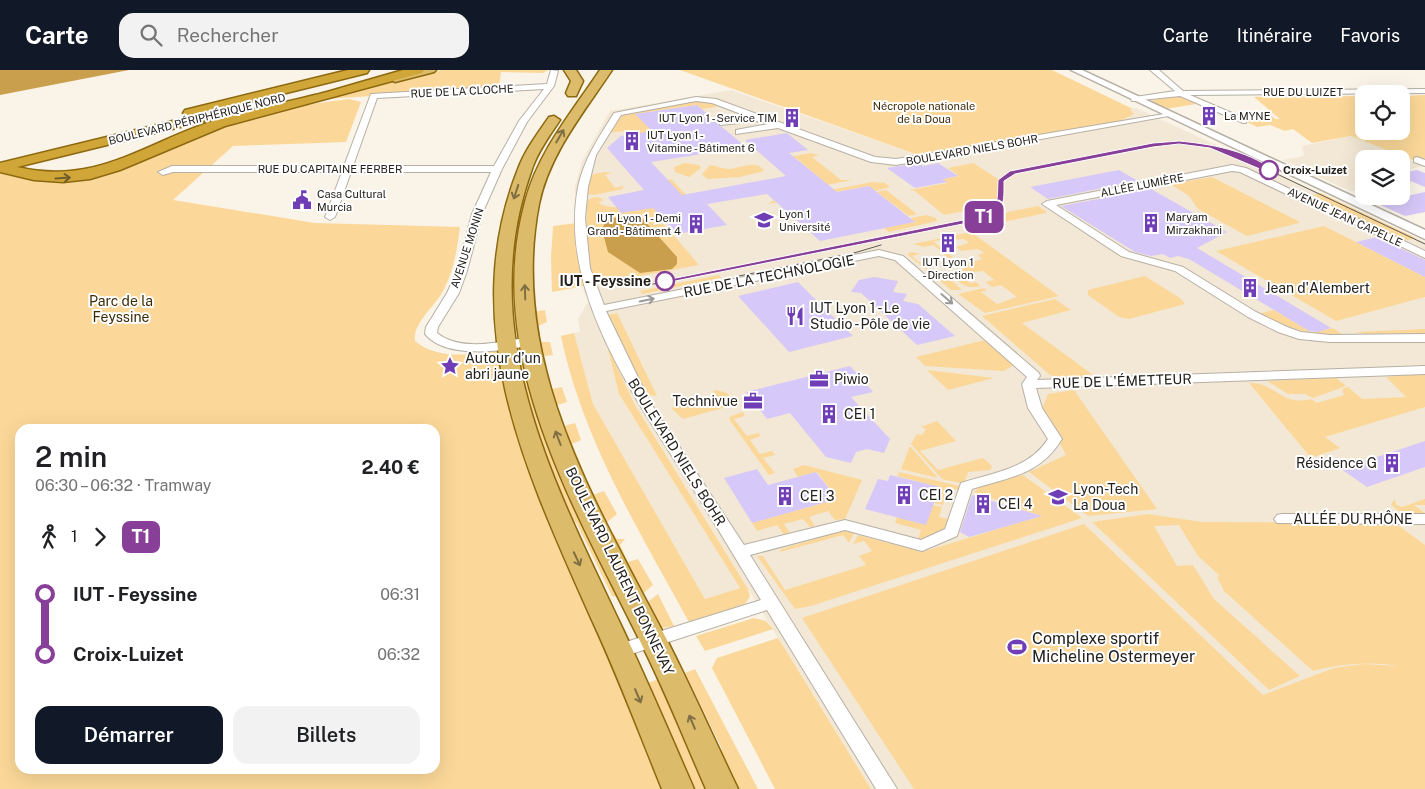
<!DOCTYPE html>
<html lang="fr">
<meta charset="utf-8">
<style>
:root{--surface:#fff;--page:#f2f2f2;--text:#202124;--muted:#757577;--accent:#111827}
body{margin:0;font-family:"Public Sans",sans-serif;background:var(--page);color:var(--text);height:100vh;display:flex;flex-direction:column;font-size:19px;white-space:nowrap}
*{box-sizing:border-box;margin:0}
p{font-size:16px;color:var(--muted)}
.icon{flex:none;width:28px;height:28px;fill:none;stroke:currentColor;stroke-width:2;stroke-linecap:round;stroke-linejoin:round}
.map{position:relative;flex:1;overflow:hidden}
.sheet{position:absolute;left:15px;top:354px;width:425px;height:350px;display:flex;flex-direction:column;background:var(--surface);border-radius:15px;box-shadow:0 5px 20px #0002}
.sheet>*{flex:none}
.badge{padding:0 10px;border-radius:8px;font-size:18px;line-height:32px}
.fabs{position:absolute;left:1355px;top:15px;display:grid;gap:10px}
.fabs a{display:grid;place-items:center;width:55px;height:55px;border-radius:10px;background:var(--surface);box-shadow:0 5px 20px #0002;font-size:25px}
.map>.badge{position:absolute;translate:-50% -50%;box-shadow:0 0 0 2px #fff}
.legs{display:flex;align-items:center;gap:8px;height:55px;padding:0 20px;font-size:16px}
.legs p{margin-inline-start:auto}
.summary{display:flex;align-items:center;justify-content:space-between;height:85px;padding:0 20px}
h1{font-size:28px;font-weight:600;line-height:38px}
.action{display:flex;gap:10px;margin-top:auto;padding:10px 20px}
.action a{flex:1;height:58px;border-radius:15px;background:var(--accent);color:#fff;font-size:20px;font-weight:600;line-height:58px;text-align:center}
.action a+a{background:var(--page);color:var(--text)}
ul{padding:0 20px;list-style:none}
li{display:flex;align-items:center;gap:18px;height:60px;font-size:19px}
li i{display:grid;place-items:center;width:8px;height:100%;margin:0 6px;background:currentColor}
li i::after{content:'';width:12px;height:12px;margin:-6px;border:4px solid;border-radius:50%;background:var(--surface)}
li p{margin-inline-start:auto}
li:first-child i{background:linear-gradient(#0000 50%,currentColor 0)}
li:last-child i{background:linear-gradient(currentColor 50%,#0000 0)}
header{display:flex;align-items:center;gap:30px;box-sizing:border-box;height:70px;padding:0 25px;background:var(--accent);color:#fff}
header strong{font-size:24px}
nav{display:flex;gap:28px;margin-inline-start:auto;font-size:18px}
.search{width:350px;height:45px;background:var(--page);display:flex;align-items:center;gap:12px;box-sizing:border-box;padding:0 18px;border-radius:15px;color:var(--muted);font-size:19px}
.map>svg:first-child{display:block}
</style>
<header>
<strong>Carte</strong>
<div class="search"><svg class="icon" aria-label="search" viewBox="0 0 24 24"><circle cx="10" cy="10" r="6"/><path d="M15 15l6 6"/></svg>Rechercher</div>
<nav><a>Carte</a><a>Itinéraire</a><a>Favoris</a></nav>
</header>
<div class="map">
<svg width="1425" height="719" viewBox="0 0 1425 719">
<rect width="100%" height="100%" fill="#faf3e7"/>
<!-- built -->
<g fill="#f3e8d5">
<path d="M731 20 921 86 1132 42 1130 39 1136 38 1425 172V719H871L635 335 608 280 619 324 740 518 705 529 593 334 574 263 580 262 578 249 588 232 574 194 575 117 582 91 610 41Z"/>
<path d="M1351 66 1423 95 1424 96 1401 101V89H1364V121H1350L1283 90 1304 86 1302 76Z"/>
</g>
<!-- green -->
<g fill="#fbd899" fill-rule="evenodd">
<path d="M442 0H548L543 3 501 2 499 18 325 29Z"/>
<path d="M680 0H1052L1133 39H1130L1134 44 1116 53 921 86Z"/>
<path d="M1425 25V95L1351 66 1312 73 1293 59 1285 61 1270 55 1257 57 1237 47 1270 44 1275 49H1280L1254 27 1364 26V61H1401V26Z"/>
<path d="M1170 26H1179L1196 34 1166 39 1150 31Z"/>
<path d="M349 29 361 32 346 72 233 76 173 130 315 153 460 157C457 179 454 201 443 221 436 235 412 254 415 271 437 289 464 285 490 282V279L499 282 666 719H0V103C95 129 139 85 222 55 258 42 310 34 349 29ZM20 359H435V699H20Z"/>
<path d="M695 31 717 34 716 37 702 39 697 35 636 44 662 71 641 82 614 86 612 84 629 81 646 68 635 60 606 63 617 47 624 44Z"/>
<path d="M811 83 819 85 812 87 841 110H852L817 117 826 113 796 88 785 90 782 88Z"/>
<path d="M684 93 699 95 701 98 689 107 675 102 674 97Z"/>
<path d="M973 93 998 109 997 135 944 145 915 121 909 120 947 113 943 109 959 106 948 98Z"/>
<path d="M710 95C717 96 723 99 730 99 741 98 757 89 764 101L740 107 707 109 702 104Z"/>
<path d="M604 102 612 103 605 105 615 118 623 116V119L594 125 587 124 590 105Z"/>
<path d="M1212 107 1298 151 1299 153 1247 166 1198 139 1189 126 1170 114Z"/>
<path d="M671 109 706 146 653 153 654 155 662 153 666 157 655 159 658 164 670 161 699 195 552 222 551 187 553 156 577 153 586 173 587 130 595 127 601 128 603 131 598 132C606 140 631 138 643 132 653 126 659 112 671 109Z"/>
<path d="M873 112 885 113 890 117 875 121 869 116 768 134 772 131Z"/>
<path d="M886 120 917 144 925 142 909 146 877 122Z"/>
<path d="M1321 123 1416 168 1404 171 1310 126Z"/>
<path d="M1038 136 1047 142 1046 143 965 160 962 158 997 149 1008 142Z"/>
<path d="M926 145 936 148 937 151 889 162 884 158 915 152 911 148Z"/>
<path d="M1324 156 1425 207V227L1336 251 1216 181Z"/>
<path d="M971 162 1059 226 985 243 958 224 984 218 987 220 981 222 997 234 1017 227 1001 215 992 217 985 212 994 210 983 201 959 204 970 213 976 212 981 216C964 220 961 213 949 203L964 199 942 183 946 182 963 195 982 189 978 185 984 183 978 179 961 181 956 177 969 173 964 169 933 171 941 178 947 177 950 179 941 181 933 175 924 177 913 174Z"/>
<path d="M912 182 920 184 912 186 936 206 945 204 962 220H951L907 184Z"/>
<path d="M719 205 721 208 642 224 640 221Z"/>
<path d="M1145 206 1180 228 1185 234 1129 249 1119 247 1088 225V220Z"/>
<path d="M1055 229 1071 240 1022 253 1092 304 1069 311 1050 305 982 246Z"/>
<path d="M545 240 547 252 538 256 541 272H550L553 285 544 286 552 319 562 317 567 332 557 335 564 356 575 353 581 370 572 374 593 425 604 421 617 444 606 453 617 469H625L620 475 628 492 638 489 653 515 640 526 590 427 554 335 533 242Z"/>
<path d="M1274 240 1312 263 1333 258 1342 264C1310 267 1287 257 1258 244Z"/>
<path d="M617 243 657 326 648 325 609 251 608 245Z"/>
<path d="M1425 259V263L1365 264 1355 262Z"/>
<path d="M574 263 593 334 705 529 740 518 619 324 607 276 635 335 748 519 750 527 745 534 689 552C639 461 582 368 561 266Z"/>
<path d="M985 270 1014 295 1004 301 925 296 916 287Z"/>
<path d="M523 275 618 526 617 527 612 526 577 454 564 439 539 379 513 277Z"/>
<path d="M927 300 994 308 948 320Z"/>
<path d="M1425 303V337L1325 367 1340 378 1311 388 1249 313C1275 311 1280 337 1311 329L1317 333 1344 325 1342 319 1348 317 1362 329 1406 327 1386 307Z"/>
<path d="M1336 308 1346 316 1313 328 1305 324H1288L1267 311Z"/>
<path d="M716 320 727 323 732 329 730 336 683 349 671 338 689 334 685 328 690 326 695 333 717 327 713 321Z"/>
<path d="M1074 320 1157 439 1088 446 1029 402 1066 385 1042 339 1048 324Z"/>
<path d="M743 342 745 346 734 349 747 366 758 363 761 366 750 370 760 384 772 381 775 385 763 388 775 403 769 405 729 349 731 346Z"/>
<path d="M937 351 956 371 920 381 938 400 983 388 992 396 990 400 968 402 964 414 942 409 911 374 917 364 922 365 926 359 921 357Z"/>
<path d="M910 376 938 408 901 399Z"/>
<path d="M804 395 862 410 845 449 835 450 828 441 809 447 815 456 810 457 803 449 784 454 790 463 784 465 777 455 757 461 752 453 837 429 817 402 798 407 793 399Z"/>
<path d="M899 402 964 417 962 421 948 418 943 435 934 433 939 417 897 406Z"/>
<path d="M1023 405 1082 448 811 536 795 539 757 486H763L785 520 866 495 859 486 872 481 864 471 853 474 858 465 922 482 1041 446 974 422 983 413Z"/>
<path d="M1395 429 1396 435 1402 437 1425 429V435H1414L1425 443C1413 443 1399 445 1391 434Z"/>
<path d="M933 435 942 437 939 447 953 450 949 461 921 470 918 469 921 460 895 453 897 447Z"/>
<path d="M1148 444 1202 452 1395 453 1425 475V719H914L802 548 1084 454 1263 625 1334 598 1363 594 1398 596C1369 591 1341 594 1313 601L1224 521 1217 507 1220 506 1198 486 1179 455 1154 456 1177 496 1193 495 1214 529 1300 606 1269 620 1092 452Z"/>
<path d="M843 461 854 463 849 473 843 465 780 482 781 479Z"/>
<path d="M658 524 674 556 663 558 658 557 644 535Z"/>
<path d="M754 548 766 551 773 559 705 581 696 566Z"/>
<path d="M778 568 785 579 871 719H775L712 598 717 588Z"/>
<path d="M695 599 758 719H734L723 694 721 677 685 603Z"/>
<path d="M659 609 711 719H689L642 615Z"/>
</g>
<!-- water -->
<g fill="#c99e4c">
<path d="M0 0H129L0 25Z"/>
<path d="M633 146 642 148 677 187V194L672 199 640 203 608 182 602 160 606 150 612 148Z"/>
</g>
<!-- building -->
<g fill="#d6c8f8">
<path d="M697 35 718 53 719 56 722 57 746 77 651 92 682 125 786 106 745 70 787 63 808 80 789 83 837 122 869 116 915 152 820 171 767 124 707 134 727 155 677 164 653 138 621 143 608 127 644 120 607 78 621 66 652 61 635 44Z"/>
<path d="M919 93 923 96 938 93 958 106 943 109 947 112 915 118 887 98Z"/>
<path d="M1119 100 1138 111 1048 129 1030 117Z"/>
<path d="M1417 100 1425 103V117L1401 107V103Z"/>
<path d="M1151 119 1227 162 1197 178 1331 258 1318 262 1309 261 1189 189 1178 186 1170 188 1163 184 1151 186 1135 182 1061 136Z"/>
<path d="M1425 122V142L1405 146 1376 133Z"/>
<path d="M1377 167 1425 190V207L1356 172Z"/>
<path d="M874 207 898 211 893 222 907 224 903 231 918 234 955 266 917 275 861 223 851 222 859 210Z"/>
<path d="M798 212 810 224 853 266 789 282 738 226Z"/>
<path d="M850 296 873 322 851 327 890 369 884 383 867 379 856 382 851 393 826 387 790 343 767 349 746 322Z"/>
<path d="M1425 371V397L1367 417 1341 399Z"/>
<path d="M757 399 768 415 816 402 837 429 752 453 724 408Z"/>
<path d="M890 405 940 417 926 455 865 439 878 409 888 411Z"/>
<path d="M972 425 1042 446 969 467 960 462Z"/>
</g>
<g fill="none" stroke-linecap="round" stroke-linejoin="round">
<!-- minor casing -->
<g stroke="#b6afa4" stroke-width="2">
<g id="minor">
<path d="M551 0 558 1 554 16 527 52 502 99 482 144 467 201 459 223 438 257 437 263C462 283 502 271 531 267L535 268 537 271 535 274C507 281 446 290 425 264L426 257 447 223 457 201 472 144 491 102H351L335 147 330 150 325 147 342 102H173L163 105 158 102 172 96H344L371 24 547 14ZM544 19 519 51 494 96H353L377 28Z"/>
<path d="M1150 0H1159L1183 21 1425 19V23L1190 25 1246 49V53H1243L1180 26 1132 31 1131 29 1135 27 1175 21Z"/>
<path d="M696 27 716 29 875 87 896 89 1170 43 1174 45 896 95 871 92 778 58 736 64V60L768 54 759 51 720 55V51L749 47 712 33 696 31 621 45 596 85 588 117 585 148 590 198 604 235 879 180 903 186 1039 303 1040 306 1037 310 1425 296V304L1036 318 1042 338 1062 369C1040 405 1010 407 972 419L957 466 922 481 845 460 750 485 897 719H876L767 540 619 588 613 586 610 581 613 576 761 530C737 491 714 452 690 414 637 330 558 223 578 117 584 89 599 67 614 43ZM879 186 895 190 1027 307 1022 314 1028 338 1048 369C1029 399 992 403 961 413L945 459 921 470 845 450 744 475 650 332 606 241Z"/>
<path d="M1417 87 1425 90V96L1414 92V88Z"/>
<path d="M1232 95 1246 98 1313 130 1323 132 1425 181V188L1317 136 1307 134 1240 102 1232 101 1056 135 1129 182 1183 197 1256 242 1287 257 1301 262 1330 265 1425 264V272H1330L1299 269 1278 262 1248 247 1175 201 1121 186 1042 134 1047 131Z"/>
<path d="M1282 444H1425V454L1277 453 1274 449 1277 445Z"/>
</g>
</g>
<!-- tertiary casing -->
<g stroke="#b6afa4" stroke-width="3">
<path id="tertiary" d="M1071 0H1082L1425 160V169Z"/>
</g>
<!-- primary casing -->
<g stroke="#8c680f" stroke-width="3">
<g id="primary">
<path d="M415 0H436L434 2 395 12 389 8 391 6Z"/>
<path d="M564 0H576L583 11 576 26H568L566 23 571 11Z"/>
<path d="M600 0H612C584 42 549 84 539 134 508 293 597 435 667 570 692 619 714 669 738 719H706C684 669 664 618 639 569 574 437 483 285 525 132 538 82 572 42 600 0Z"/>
<path d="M554 46 560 50C550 65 538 81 532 99 474 259 551 407 618 549 645 605 669 662 694 719H662C639 662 617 604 591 548 527 404 456 256 518 99 525 80 538 63 549 47Z"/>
</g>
</g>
<!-- trunk casing -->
<g stroke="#8c680f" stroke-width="3">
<path id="trunk" d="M348 0H369L367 3 209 42 215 46 213 49 17 97C97 116 144 73 216 50 252 38 290 32 327 22 352 15 378 7 403 0H424L422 3 225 56 120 100 90 109 63 112 34 110 0 102V93L189 47 183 43 185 40Z"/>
</g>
<!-- minor -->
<use href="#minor" fill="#fff" fill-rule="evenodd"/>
<!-- tertiary -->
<use href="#tertiary" fill="#fff" fill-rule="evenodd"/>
<!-- primary -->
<use href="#primary" fill="#dcbc6a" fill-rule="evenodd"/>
<!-- trunk -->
<use href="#trunk" fill="#d0a638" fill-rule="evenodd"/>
<!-- tram -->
<g stroke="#5e5a53" stroke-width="1">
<path d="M739 206 854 183 881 175"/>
<path d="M638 217 981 149 997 138 1001 110 1013 102 1168 73 1203 75 1241 87 1425 174"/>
</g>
</g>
<!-- one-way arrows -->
<defs><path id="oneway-shaft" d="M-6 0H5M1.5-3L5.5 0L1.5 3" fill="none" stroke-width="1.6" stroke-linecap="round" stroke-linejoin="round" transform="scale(1.25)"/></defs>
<g stroke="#806e44">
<use href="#oneway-shaft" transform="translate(560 66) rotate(-60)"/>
<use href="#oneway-shaft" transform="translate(516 122) rotate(108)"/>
<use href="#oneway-shaft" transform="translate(525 222) rotate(-92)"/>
<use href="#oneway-shaft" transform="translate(558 368) rotate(-111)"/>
<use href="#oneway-shaft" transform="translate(577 489) rotate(65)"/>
<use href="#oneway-shaft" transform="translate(638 626) rotate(67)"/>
<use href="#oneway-shaft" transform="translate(692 652) rotate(-113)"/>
</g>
<use stroke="#715d29" href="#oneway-shaft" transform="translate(63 108) rotate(-4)"/>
<g stroke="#9c9b99">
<use href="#oneway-shaft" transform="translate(947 229) rotate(41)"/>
<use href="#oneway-shaft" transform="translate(647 230) rotate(-12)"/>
</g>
<!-- line-1 -->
<path fill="#873f98" stroke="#fff" d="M1179 71C1210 74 1247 80 1273 100L1267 102 1210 78 1179 74 1153 77 1015 104 1004 111C1004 136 1005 137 983 150L665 213 661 211 978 147C1000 135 997 133 998 110L1010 101 1153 73Z"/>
<!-- icons -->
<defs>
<g id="building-bare" transform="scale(1.5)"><path d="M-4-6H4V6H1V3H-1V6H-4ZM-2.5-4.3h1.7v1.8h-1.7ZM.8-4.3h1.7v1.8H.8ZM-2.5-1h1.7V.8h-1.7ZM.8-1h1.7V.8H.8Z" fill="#6f3eb6" stroke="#fff" stroke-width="2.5" paint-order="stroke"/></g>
<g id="civic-bare" transform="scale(1.5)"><path d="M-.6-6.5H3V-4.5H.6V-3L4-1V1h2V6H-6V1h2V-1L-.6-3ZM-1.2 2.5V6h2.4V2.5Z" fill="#6f3eb6" stroke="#fff" stroke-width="2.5" paint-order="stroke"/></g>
<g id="university-bare" transform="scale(1.5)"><path d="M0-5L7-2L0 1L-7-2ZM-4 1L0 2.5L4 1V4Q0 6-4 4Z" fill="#6f3eb6" stroke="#fff" stroke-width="2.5" paint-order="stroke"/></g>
<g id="restaurant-bare" transform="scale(1.5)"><path d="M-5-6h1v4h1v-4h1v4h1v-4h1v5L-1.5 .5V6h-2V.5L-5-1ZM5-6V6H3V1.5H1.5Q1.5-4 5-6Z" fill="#6f3eb6" stroke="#fff" stroke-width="2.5" paint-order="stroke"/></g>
<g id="sight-bare" transform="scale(1.5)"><path d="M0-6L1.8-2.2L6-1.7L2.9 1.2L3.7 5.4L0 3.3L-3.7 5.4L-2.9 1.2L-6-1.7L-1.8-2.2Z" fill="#6f3eb6" stroke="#fff" stroke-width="2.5" paint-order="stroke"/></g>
<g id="office-bare" transform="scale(1.5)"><path d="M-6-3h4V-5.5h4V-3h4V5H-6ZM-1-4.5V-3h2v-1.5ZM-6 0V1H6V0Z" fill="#6f3eb6" stroke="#fff" stroke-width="2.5" paint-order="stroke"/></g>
<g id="stadium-bare" transform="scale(1.5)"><path d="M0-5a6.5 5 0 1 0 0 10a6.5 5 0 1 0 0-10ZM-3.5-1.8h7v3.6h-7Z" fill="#6f3eb6" stroke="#fff" stroke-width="2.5" paint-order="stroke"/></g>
</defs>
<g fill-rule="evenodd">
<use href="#building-bare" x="1209" y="46"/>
<use href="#building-bare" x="792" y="48"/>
<use href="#building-bare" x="632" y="71"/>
<use href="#civic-bare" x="302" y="130"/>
<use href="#university-bare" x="764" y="150"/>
<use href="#building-bare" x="1151" y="153"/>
<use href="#building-bare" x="696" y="154"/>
<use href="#building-bare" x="948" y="173"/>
<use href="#building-bare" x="1250" y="218"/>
<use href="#restaurant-bare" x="795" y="246"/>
<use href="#sight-bare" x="450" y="296"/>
<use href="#office-bare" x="819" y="309"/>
<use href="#office-bare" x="753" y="331"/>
<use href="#building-bare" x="829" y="344"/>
<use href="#building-bare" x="1392" y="393"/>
<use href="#building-bare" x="904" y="425"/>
<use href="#building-bare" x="785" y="426"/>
<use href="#university-bare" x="1058" y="427"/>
<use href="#building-bare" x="983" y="434"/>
<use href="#stadium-bare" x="1017" y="577"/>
</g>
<!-- markers -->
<g fill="#fff" stroke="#873f98" stroke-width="2.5">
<circle cx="1269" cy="100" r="9"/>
<circle cx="665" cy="211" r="9"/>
</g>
<g text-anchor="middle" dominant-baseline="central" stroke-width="4" stroke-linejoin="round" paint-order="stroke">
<!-- far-street labels -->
<g font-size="11" fill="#24211d" stroke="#fff">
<text transform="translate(462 21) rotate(-3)">RUE DE LA CLOCHE</text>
<text x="1303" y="22">RUE DU LUIZET</text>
<text transform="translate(197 49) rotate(-14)">BOULEVARD PÉRIPHÉRIQUE NORD</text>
<text transform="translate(972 80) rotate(-10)">BOULEVARD NIELS BOHR</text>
<text x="330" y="99">RUE DU CAPITAINE FERBER</text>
<text transform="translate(1142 115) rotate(-11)">ALLÉE LUMIÈRE</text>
<text transform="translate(1345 147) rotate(25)">AVENUE JEAN CAPELLE</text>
<text transform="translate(467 178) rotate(-72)">AVENUE MONIN</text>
</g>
<!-- far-park labels -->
<g font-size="11" fill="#3d2b06" stroke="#fff">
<text x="924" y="36">Nécropole nationale<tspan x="924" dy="13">de la Doua</tspan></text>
</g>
<!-- far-poi labels -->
<g font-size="11" fill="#24211d" stroke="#fff" text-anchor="start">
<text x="1224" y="46">La MYNE</text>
<text x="777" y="48" text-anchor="end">IUT Lyon 1 - Service TIM</text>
<text x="647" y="65">IUT Lyon 1 -<tspan x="647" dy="13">Vitamine - Bâtiment 6</tspan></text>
<text x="317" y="124">Casa Cultural<tspan x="317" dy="13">Murcia</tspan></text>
<text x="779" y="144">Lyon 1<tspan x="779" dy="13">Université</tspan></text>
<text x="1166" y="147">Maryam<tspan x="1166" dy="13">Mirzakhani</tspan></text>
<text x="681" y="148" text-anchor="end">IUT Lyon 1 - Demi<tspan x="681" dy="13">Grand - Bâtiment 4</tspan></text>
<text x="948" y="192" text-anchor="middle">IUT Lyon 1<tspan x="948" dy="13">- Direction</tspan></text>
</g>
<!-- far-stop labels -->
<g font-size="11" font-weight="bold" fill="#24211d" stroke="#fff" text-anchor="start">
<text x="1283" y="100">Croix-Luizet</text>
</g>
<!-- street labels -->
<g font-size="14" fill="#24211d" stroke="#fff">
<text transform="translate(769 206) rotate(-11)">RUE DE LA TECHNOLOGIE</text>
<text transform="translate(1122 311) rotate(-2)">RUE DE L'ÉMETTEUR</text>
<text transform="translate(677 382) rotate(58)">BOULEVARD NIELS BOHR</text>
<text x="1353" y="449">ALLÉE DU RHÔNE</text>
<text transform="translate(620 501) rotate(64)">BOULEVARD LAURENT BONNEVAY</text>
</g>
<!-- stop labels -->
<g font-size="14" font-weight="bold" fill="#24211d" stroke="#fff" text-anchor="end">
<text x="651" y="211">IUT - Feyssine</text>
</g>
<!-- poi labels -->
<g font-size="14" fill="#24211d" stroke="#fff" text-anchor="start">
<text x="1265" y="218">Jean d'Alembert</text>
<text x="810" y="238">IUT Lyon 1 - Le<tspan x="810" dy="16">Studio - Pôle de vie</tspan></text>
<text x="465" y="288">Autour d’un<tspan x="465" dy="16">abri jaune</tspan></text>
<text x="834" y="309">Piwio</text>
<text x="738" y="331" text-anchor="end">Technivue</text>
<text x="844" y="344">CEI 1</text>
<text x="1377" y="393" text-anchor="end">Résidence G</text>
<text x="1073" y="419">Lyon-Tech<tspan x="1073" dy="16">La Doua</tspan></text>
<text x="919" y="425">CEI 2</text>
<text x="800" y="426">CEI 3</text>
<text x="998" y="434">CEI 4</text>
</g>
<!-- park labels -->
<g font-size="14" fill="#3d2b06" stroke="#fff">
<text x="121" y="231">Parc de la<tspan x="121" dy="16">Feyssine</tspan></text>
</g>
<!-- near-poi labels -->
<g font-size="16" fill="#24211d" stroke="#fff" text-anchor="start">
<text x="1032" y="568">Complexe sportif<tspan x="1032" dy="18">Micheline Ostermeyer</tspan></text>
</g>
</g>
</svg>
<div class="fabs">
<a><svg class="icon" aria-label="locate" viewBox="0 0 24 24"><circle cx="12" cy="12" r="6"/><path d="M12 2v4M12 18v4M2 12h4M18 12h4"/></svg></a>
<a><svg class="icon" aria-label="layers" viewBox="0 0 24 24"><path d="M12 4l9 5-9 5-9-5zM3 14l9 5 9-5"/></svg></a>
</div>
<b class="badge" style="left:984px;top:147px;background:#873f98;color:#fff">T1</b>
<section class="sheet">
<div class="summary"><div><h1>2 min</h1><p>06:30 – 06:32 · Tramway</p></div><b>2.40 €</b></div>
<div class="legs"><svg class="icon" aria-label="walk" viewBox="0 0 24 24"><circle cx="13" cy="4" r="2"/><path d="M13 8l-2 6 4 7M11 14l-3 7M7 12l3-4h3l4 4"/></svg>1<svg class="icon" aria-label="forward" viewBox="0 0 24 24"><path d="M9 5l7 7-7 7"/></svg><b class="badge" style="background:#873f98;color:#fff">T1</b></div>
<ul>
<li><i style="color:#873f98"></i><b>IUT - Feyssine</b><p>06:31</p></li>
<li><i style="color:#873f98"></i><b>Croix-Luizet</b><p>06:32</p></li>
</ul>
<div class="action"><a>Démarrer</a><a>Billets</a></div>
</section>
</div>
